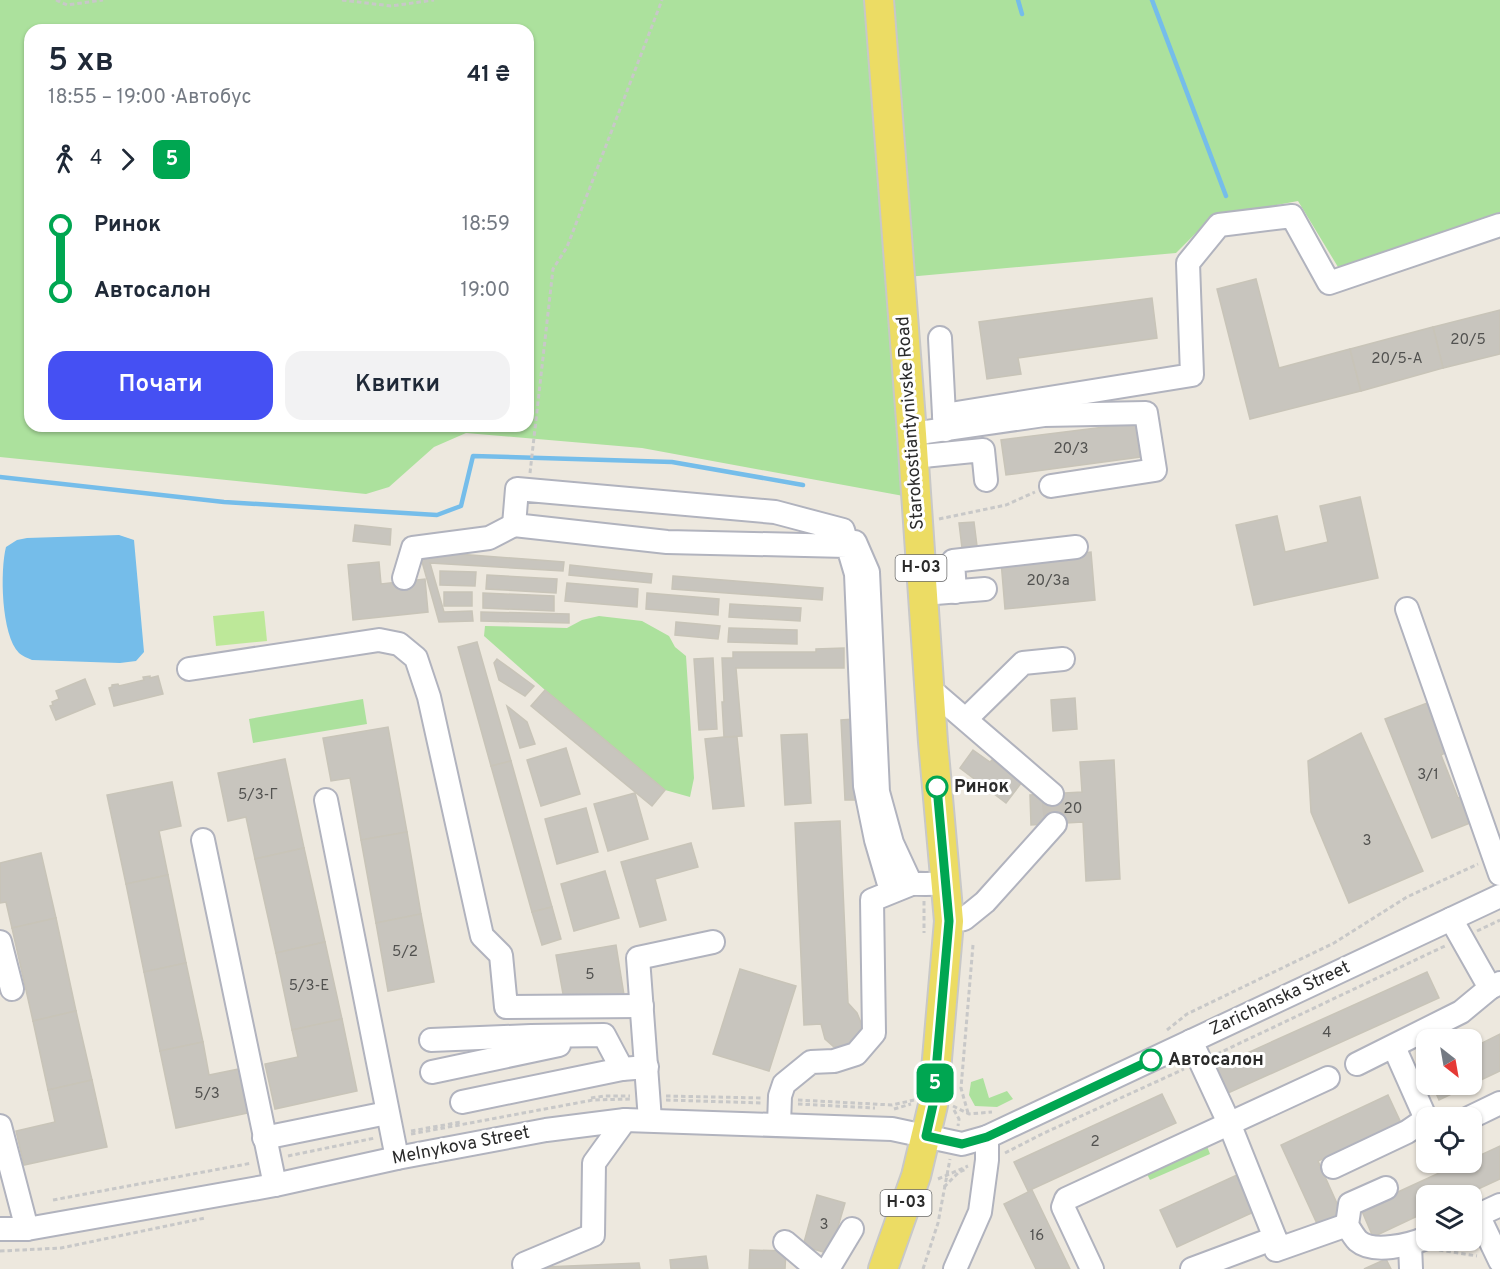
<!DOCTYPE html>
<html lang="uk">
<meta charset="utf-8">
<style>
:root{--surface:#fff;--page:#f2f2f3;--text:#1f2937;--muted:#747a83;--accent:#4550f3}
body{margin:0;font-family:Overpass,sans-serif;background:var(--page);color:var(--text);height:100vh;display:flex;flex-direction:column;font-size:22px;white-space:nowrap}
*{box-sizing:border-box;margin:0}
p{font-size:20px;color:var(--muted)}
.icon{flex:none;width:33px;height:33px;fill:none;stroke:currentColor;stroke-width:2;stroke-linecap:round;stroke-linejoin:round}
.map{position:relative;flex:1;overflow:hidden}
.side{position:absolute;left:24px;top:24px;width:510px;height:408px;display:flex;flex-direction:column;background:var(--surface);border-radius:18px;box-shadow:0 2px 4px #0004}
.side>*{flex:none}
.badge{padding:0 12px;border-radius:9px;font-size:21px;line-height:39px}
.needle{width:39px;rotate:149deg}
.controls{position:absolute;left:1416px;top:1029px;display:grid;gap:12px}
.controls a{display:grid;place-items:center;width:66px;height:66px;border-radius:12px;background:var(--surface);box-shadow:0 2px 4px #0004;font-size:30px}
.map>.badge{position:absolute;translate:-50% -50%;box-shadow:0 0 0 3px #fff}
.legs{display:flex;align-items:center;gap:9px;height:66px;padding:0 24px;font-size:20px}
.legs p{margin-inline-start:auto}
.head{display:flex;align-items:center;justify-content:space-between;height:102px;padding:0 24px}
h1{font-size:33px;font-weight:600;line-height:45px}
.button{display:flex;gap:12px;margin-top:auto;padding:12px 24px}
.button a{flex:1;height:69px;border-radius:18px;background:var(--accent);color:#fff;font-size:24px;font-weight:600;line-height:69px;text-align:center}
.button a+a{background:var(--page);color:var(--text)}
ul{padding:0 24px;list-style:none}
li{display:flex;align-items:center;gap:21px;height:66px;font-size:22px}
li i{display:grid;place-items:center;width:9px;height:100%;margin:0 8px;background:currentColor}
li i::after{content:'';width:15px;height:15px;margin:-8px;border:4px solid;border-radius:50%;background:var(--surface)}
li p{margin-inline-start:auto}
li:first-child i{background:linear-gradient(#0000 50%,currentColor 0)}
li:last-child i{background:linear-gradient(currentColor 50%,#0000 0)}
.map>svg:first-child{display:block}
</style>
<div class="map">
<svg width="1500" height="1269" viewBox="0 0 1500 1269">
<rect width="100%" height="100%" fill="#ede8de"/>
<!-- green -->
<g fill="#ace19d" fill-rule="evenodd">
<path d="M0 0H872L909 497 642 448 466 433 434 447 389 487 366 494 0 457ZM30 30H528V426H30Z"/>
<path d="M886 0H1500V212L1338 267 1298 201 1212 217 1176 253 907 277Z"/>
<path d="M599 616 642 621 669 636 675 647 686 656 694 778 690 797 665 790 545 690 484 636 485 626 567 628 582 620Z"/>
<path d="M363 699 367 724 253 743 249 719Z"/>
<path d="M983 1078 989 1098 1007 1091 1013 1099 997 1107 975 1106 969 1095 971 1082Z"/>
<path d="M1205 1141 1210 1154 1150 1180 1144 1168Z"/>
</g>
<!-- pitch -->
<path fill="#bde899" d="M264 611 267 641 216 646 213 616Z"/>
<!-- water -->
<path fill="#75bdea" d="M119 535 134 540 144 652 136 661 120 663 32 660C28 658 22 656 19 653 1 635 0 570 6 547L17 540 27 538Z"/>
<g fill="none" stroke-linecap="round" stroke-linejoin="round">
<!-- stream -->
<g stroke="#75bdea" stroke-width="4.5">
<path d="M1018 0 1022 14"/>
<path d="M1152 0 1226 196"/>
<path d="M0 477 224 502 437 515 461 506 473 456 672 462 803 485"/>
</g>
</g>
<!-- building -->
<g fill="#c8c5be" stroke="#c8c4b8" stroke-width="1.5">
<path d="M1256 279 1279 368 1350 349 1361 391 1250 419 1217 289Z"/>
<path d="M1152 298 1157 338 1018 358 1021 374 987 379 979 322Z"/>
<path d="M1500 310V354L1443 368 1433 327Z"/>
<path d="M1433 327 1443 368 1361 391 1350 349Z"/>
<path d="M1136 423 1140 457 1006 475 1001 440Z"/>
<path d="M1360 497 1378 578 1254 605 1236 525 1277 516 1285 552 1328 542 1320 506Z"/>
<path d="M974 522 977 546 962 548 959 523Z"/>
<path d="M355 525 391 529 390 545 353 541Z"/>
<path d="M419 551 564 562 563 571 430 563 444 612 472 611 473 621 439 622Z"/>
<path d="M1091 552 1095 600 1005 609 1001 561Z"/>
<path d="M379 562 381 584 425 579 428 612 353 620 348 565Z"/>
<path d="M570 565 652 574 651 583 569 575Z"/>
<path d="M440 571 476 572 475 586 440 585Z"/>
<path d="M487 575 557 579 556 593 486 589Z"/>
<path d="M673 576 823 588 822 600 672 589Z"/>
<path d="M567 583 638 589 637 607 565 601Z"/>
<rect x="444" y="592" width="28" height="14"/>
<path d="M483 593 554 596V611L483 608Z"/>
<path d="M647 593 719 599 718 615 646 609Z"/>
<path d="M730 604 801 608 800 621 729 617Z"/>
<path d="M481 612 569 614V623L481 621Z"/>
<path d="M676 622 720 626 718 639 675 635Z"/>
<path d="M729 628 797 630V644L728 642Z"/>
<path d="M477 642 511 761 491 766 458 647Z"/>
<path d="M844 648V668H736L742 736 724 737 722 702H724L722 658H733V652H816V649Z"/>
<path d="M713 658 717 729 699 730 694 659Z"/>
<path d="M497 659 534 686 525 696 499 680 494 663Z"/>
<path d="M150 676V678L158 676 163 694 114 706 109 688 112 687V685L118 684 119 686 144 680 143 677Z"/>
<path d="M85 679 95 704 56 720 50 706 53 705 52 702 59 699 56 691Z"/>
<path d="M545 690 665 790 652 806 531 706Z"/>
<path d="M1075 698 1077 729 1053 731 1051 700Z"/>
<path d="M1430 702 1449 751 1441 755 1458 798 1465 795 1475 821 1432 838 1385 719Z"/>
<path d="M507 706 527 722 535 744 520 748Z"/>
<path d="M854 719 857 800H845L841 720Z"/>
<path d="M388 727 407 832 361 840 350 778 331 781 323 738Z"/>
<path d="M1361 733 1423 871 1349 903 1311 812 1308 761Z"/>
<path d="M807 734 811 803 785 805 781 735Z"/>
<path d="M724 737H737L744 806 713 809 705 739Z"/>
<path d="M566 748 580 794 541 806 527 760Z"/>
<path d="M973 750 990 762 992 760 1022 782 1006 803 960 768Z"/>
<path d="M285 759 304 848 255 859 246 817 228 821 218 773Z"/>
<path d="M1114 760 1120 879 1086 881 1083 822 1031 825 1030 795 1082 792 1080 762Z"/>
<path d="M511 761 552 907 532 912 491 766Z"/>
<path d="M172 782 181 826 159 831 168 875 126 884 107 795Z"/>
<path d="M635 793 648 839 608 851 594 804Z"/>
<path d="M586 808 598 852 557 864 545 819Z"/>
<path d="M840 821 848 1003 857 1013 862 1025 859 1037 849 1046 834 1047 825 1039 821 1024 804 1025 795 823Z"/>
<path d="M407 832 421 914 376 923 361 840Z"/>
<path d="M691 843 698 867 655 879 666 920 640 927 621 862Z"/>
<path d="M304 848 325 942 276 953 255 859Z"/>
<path d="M41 853 56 918 12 928 6 902 0 903V863Z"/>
<path d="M605 871 619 918 574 931 561 884Z"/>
<path d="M168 875 186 963 144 972 126 884Z"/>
<path d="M552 907 561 939 542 945 532 912Z"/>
<path d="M421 914 434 982 388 991 376 923Z"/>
<path d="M56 918 76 1011 33 1021 12 928Z"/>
<path d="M325 942 342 1019 292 1030 276 953Z"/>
<path d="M616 945 624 995 565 1005 556 955Z"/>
<path d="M186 963 203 1042 160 1051 144 972Z"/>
<path d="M740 969 796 986 769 1071 713 1054Z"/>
<path d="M1427 972 1439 998 1228 1093 1216 1067Z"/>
<path d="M76 1011 92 1080 48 1090 33 1021Z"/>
<path d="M342 1019 357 1091 275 1109 265 1064 298 1057 292 1030Z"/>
<path d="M1500 1034V1071L1439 1100 1432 1084H1472V1048Z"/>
<path d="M203 1042 209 1075 239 1069 248 1113 176 1128 160 1051Z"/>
<path d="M92 1080 107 1147 24 1165 16 1131 55 1122 48 1090Z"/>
<path d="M1162 1094 1176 1123 1028 1191 1014 1162Z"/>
<path d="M1388 1095 1401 1123 1318 1161 1343 1217 1319 1228 1281 1145Z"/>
<path d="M1500 1146V1179L1463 1196H1426V1212L1373 1237 1361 1209 1463 1162H1472V1159Z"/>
<path d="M1237 1175 1254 1212 1177 1247 1160 1210Z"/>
<path d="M1032 1190 1070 1269H1036L1004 1204Z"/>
<path d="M817 1195 845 1203 830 1254 803 1246Z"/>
<path d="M750 1250 786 1251 785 1269H749Z"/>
<path d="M706 1256 708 1269H671L670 1260Z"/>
<path d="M1386 1259 1391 1269H1364Z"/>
<path d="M639 1263 640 1269H545V1267Z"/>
</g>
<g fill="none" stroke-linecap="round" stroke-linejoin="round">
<!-- minor-tunnel -->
<path stroke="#c6c2ba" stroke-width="22" stroke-dasharray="22 11" stroke-linecap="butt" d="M1052 794 1055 824"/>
<!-- minor casing -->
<g stroke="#b1b3be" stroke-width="26">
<g id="minor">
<path d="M940 338 944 415"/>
<path d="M945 430 944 415 1192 375 1188 263 1219 225 1292 216 1329 283 1500 225"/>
<path d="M912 434 1044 415 1146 413 1155 470 1051 486"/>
<path d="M913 457 983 450 986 480"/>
<path d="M404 578 413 548 489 538 514 525"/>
<path d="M955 592 953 561 1076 547"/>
<path d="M923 594 985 589"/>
<path d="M1407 609 1500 874"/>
<path d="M189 669 379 640 399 644 416 658 429 697 482 936 501 955 506 1007 642 1006"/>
<path d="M930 689 1052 794"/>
<path d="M966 719 1023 663 1063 659"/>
<path d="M326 800 397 1158"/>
<path d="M203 840 275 1185"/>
<path d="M911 884 892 843 878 792 868 572 855 542 847 546 667 542 514 525 517 489 775 512 843 530 856 574 865 786 876 840 888 881C908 884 925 885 945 883"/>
<path d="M1451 919 1490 988"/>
<path d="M949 921 964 919 985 902 1055 824"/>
<path d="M0 942 12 989"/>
<path d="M431 1040 531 1036 604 1035 622 1069 647 1067"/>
<path d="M1191 1041 1229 1123 1275 1238 1276 1250 1347 1225"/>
<path d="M1394 1047 1426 1119"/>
<path d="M1357 1064 1461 1012 1490 988 1500 983"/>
<path d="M432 1072 559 1045"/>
<path d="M462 1102 622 1069"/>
<path d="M1469 1118 1500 1103"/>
<path d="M650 1120 638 958 713 942"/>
<path d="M779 1124 780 1096 784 1084 811 1062 834 1061 856 1054 874 1033 872 900 909 885"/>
<path d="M0 1126 27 1229"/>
<path d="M264 1138 387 1113"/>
<path d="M1333 1167 1407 1132 1426 1119"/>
<path d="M1386 1188 1350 1204 1347 1225C1350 1230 1354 1237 1358 1241 1373 1254 1410 1245 1426 1238"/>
<path d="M1478 1215 1500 1261"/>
<path d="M1472 1218 1500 1205"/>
<path d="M0 1229H27L275 1185 397 1158 546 1130 625 1120 892 1129 962 1144 987 1137 1500 896"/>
<path d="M785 1242 817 1269"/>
<path d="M1410 1245 1411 1269"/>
<path d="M525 1269 524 1264 593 1235 594 1163 625 1120"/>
<path d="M828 1269 852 1229"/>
<path d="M955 1269 980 1212 987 1160V1137"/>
<path d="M1092 1269 1063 1207 1066 1199 1328 1078"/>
<path d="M1192 1269 1275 1238"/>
</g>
</g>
<!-- major casing -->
<g stroke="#c8c8c8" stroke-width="32">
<path id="major" d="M879 0 912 434 933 742 949 921 933 1105 916 1176 883 1269"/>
</g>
<!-- path -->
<g stroke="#c8c8c8" stroke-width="3" stroke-dasharray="4.5 3" stroke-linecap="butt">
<path d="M56 0 67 5 103 0"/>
<path d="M342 0 391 6 434 0"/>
<path d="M530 473 553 269 567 247 662 0"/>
<path d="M939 519 1006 505 1035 492"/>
<path d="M924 901V933"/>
<path d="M1477 931 1500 920"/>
<path d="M1167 1030 1187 1014 1334 943 1407 897 1478 864"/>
<path d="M1217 1054 1447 945"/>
<path d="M666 1096 762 1098"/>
<path d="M591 1098 604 1096H630"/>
<path d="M666 1100 762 1103"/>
<path d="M798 1100 892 1105 914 1100"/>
<path d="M798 1104 875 1108"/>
<path d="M953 1106 969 1114 992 1112"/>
<path d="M894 1109 911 1104"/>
<path d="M954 1110 959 1119 958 1126"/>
<path d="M968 1113 961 1088 973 945"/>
<path d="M411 1131 461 1122"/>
<path d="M411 1134 593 1100 630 1099"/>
<path d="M1005 1153 1042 1134 1184 1069"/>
<path d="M288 1156 375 1138"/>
<path d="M938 1179 968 1166"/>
<path d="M944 1187 959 1172 967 1169"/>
<path d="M53 1200 252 1163"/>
<path d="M1439 1250 1477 1256"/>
<path d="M0 1251 61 1248 205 1218"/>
<path d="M923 1269 938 1223 950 1159"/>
</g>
<!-- minor -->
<use href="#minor" stroke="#fff" stroke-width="22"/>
<!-- major -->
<use href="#major" stroke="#ecdc64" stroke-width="28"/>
</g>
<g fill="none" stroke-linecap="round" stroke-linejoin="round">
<!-- line-1 casing -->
<g stroke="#fff" stroke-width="14">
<path id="line-1" d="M937 787 949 921 933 1105 926 1136 962 1144 987 1137 1151 1060"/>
</g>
<!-- line-1 -->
<use href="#line-1" stroke="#00a651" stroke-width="9"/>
</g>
<!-- markers -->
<g fill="#fff" stroke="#00a651" stroke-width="3">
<circle cx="937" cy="787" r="10"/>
<circle cx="1151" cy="1060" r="10"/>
</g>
<g text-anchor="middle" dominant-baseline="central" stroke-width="6" stroke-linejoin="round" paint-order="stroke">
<!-- number labels -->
<g font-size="15" fill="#525250">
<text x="1468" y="340">20/5</text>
<text x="1397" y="359">20/5-А</text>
<text x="1071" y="449">20/3</text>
<text x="1048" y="581">20/3а</text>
<text x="1428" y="775">3/1</text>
<text x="258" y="795">5/3-Г</text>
<text x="1073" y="809">20</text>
<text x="1367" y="841">3</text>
<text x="405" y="952">5/2</text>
<text x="590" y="975">5</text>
<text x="309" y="986">5/3-Е</text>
<text x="1327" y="1033">4</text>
<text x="207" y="1094">5/3</text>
<text x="1095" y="1142">2</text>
<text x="824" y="1225">3</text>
<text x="1037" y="1236">16</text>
</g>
<!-- shield labels -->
<g fill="#fff" stroke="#6b6b6b" stroke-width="1.5">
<rect x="895.5" y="555" width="51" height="26" rx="4.5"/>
<rect x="880.5" y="1190" width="51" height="26" rx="4.5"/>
</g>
<g font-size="16" font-weight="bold" fill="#2b2b2b">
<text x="921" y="568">Н-03</text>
<text x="906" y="1203">Н-03</text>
</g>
<!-- street labels -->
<g font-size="18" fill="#2b2b2b" stroke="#fff">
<text transform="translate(911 423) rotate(-94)">Starokostiantynivske Road</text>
<text transform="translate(1280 999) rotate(-25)">Zarichanska Street</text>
<text transform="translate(461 1146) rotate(-11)">Melnykova Street</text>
</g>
<!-- stop labels -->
<g font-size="18" font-weight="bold" fill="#2b2b2b" stroke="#fff" text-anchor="start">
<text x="954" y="787">Ринок</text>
<text x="1168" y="1060">Автосалон</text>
</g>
</g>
</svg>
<div class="controls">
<a><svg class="needle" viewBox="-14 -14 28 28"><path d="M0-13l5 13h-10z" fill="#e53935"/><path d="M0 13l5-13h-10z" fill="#747a83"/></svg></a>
<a><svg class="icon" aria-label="locate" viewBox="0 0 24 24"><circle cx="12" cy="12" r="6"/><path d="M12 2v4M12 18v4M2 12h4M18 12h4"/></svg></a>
<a><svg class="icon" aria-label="layers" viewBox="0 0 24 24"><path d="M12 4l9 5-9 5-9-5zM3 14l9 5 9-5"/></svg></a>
</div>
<b class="badge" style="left:935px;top:1083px;background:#00a651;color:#fff">5</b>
<section class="side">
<div class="head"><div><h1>5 хв</h1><p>18:55 – 19:00 · Автобус</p></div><b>41 ₴</b></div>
<div class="legs"><svg class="icon" aria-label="walk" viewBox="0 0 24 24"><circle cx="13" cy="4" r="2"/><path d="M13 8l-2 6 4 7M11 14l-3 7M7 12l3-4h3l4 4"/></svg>4<svg class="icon" aria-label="forward" viewBox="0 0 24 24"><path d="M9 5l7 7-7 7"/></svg><b class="badge" style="background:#00a651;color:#fff">5</b></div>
<ul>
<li><i style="color:#00a651"></i><b>Ринок</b><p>18:59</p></li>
<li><i style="color:#00a651"></i><b>Автосалон</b><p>19:00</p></li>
</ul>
<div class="button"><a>Почати</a><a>Квитки</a></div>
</section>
</div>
